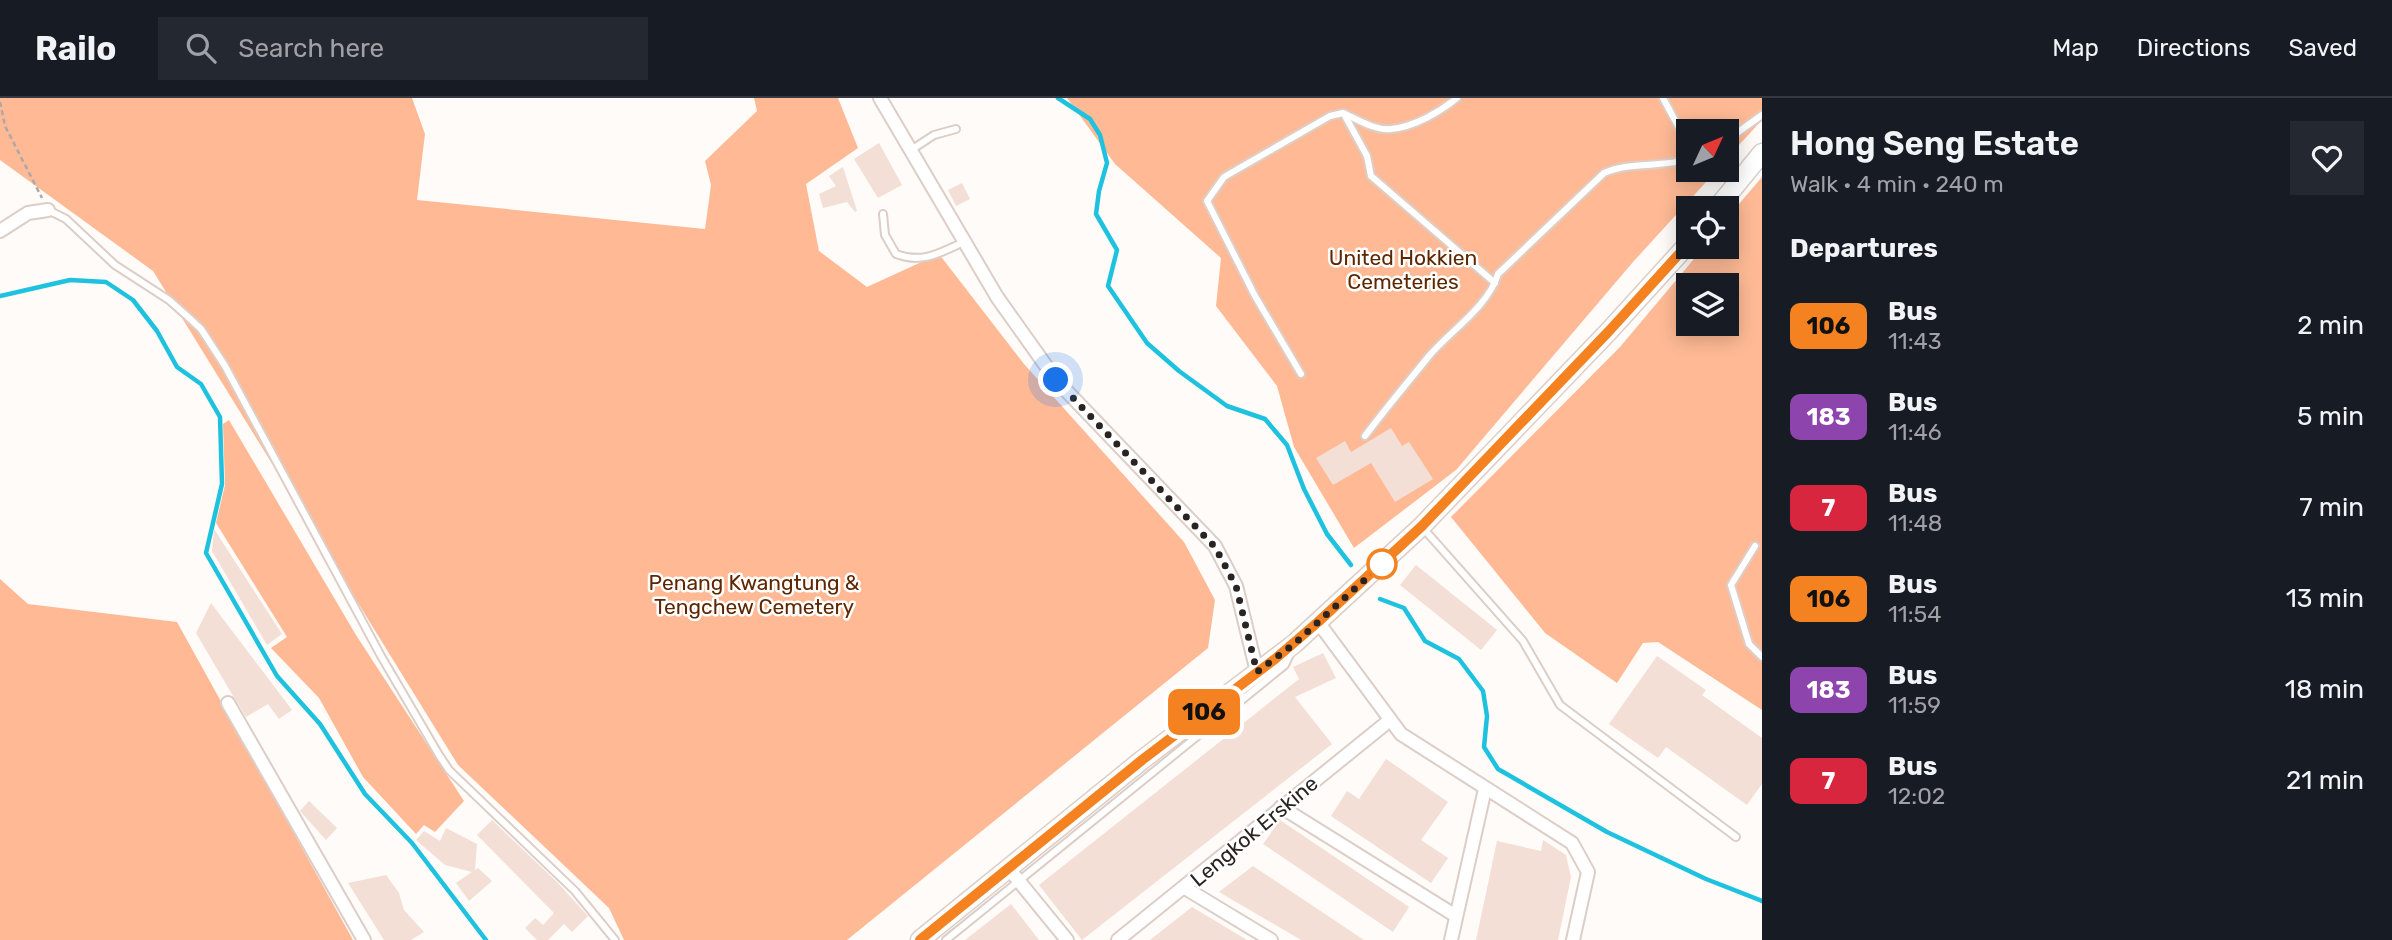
<!DOCTYPE html>
<meta charset="utf-8">
<style>
:root{--surface:#171b24;--page:#242831;--text:#f1f3f6;--muted:#9ea1a6;--line:#363941}
body{margin:0;font-family:Rubik,sans-serif;background:var(--page);color:var(--text);height:100vh;display:flex;flex-direction:column;font-size:26px;white-space:nowrap}
*{box-sizing:border-box;margin:0}
p{font-size:23px;color:var(--muted)}
.icon{flex:none;width:38px;height:38px;fill:none;stroke:currentColor;stroke-width:2;stroke-linecap:round;stroke-linejoin:round}
.map{position:relative;flex:1;overflow:hidden}
.panel{display:flex;flex-direction:column;background:var(--surface);width:630px}
.panel>*{flex:none}
.badge{padding:0 14px;border-radius:10px;font-size:24px;line-height:46px}
.needle{width:46px;rotate:46deg}
.buttons{position:absolute;left:1676px;top:21px;display:grid;gap:14px}
.buttons a{display:grid;place-items:center;width:63px;height:63px;border-radius:0px;background:var(--surface);box-shadow:0 4px 18px #0003;font-size:35px}
.you{position:absolute;width:35px;height:35px;margin:-18px;border:5px solid #fff;border-radius:50%;background:#1a73e8;box-shadow:0 0 0 10px #1a73e833}
.map>.badge{position:absolute;translate:-50% -50%;box-shadow:0 0 0 4px #fff}
h2{padding:0 28px;font-size:26px;line-height:63px}
.round{display:grid;place-items:center;flex:none;width:74px;height:74px;border-radius:0px;background:var(--page)}
.head{display:flex;align-items:center;justify-content:space-between;height:119px;padding:0 28px}
h1{font-size:33px;font-weight:600;line-height:52px}
ul{padding:0;list-style:none}
li{display:flex;align-items:center;gap:21px;height:91px;padding:0 28px}
li div{flex:1}
li b{display:block;font-size:26px}
li em{font-style:normal}
li .badge{min-width:77px;font-weight:700;text-align:center}
header{display:flex;align-items:center;gap:42px;box-sizing:border-box;height:98px;padding:0 35px;background:var(--surface);border-bottom:2px solid var(--line)}
header strong{font-size:33px}
nav{display:flex;gap:38px;margin-inline-start:auto;font-size:24px}
.search{width:490px;height:63px;background:var(--page);display:flex;align-items:center;gap:18px;box-sizing:border-box;padding:0 24px;border-radius:0px;color:var(--muted);font-size:26px}
main{display:flex;flex:1;min-height:0}
.map>svg:first-child{display:block}
</style>
<header>
<strong>Railo</strong>
<div class="search"><svg class="icon" aria-label="search" viewBox="0 0 24 24"><circle cx="10" cy="10" r="6"/><path d="M15 15l6 6"/></svg>Search here</div>
<nav><a>Map</a><a>Directions</a><a>Saved</a></nav>
</header>
<main>
<div class="map">
<svg width="1762" height="842" viewBox="0 0 1762 842">
<rect width="100%" height="100%" fill="#fefbf9"/>
<!-- green -->
<g fill="#ffba95" fill-rule="evenodd">
<path d="M0 0H412L425 36 417 102 705 131 711 87 705 63 757 13 754 0H838L858 50 806 86 819 153 867 189 939 156 1024 266 1184 444 1215 502 1208 550 847 842H624L609 810 458 667 153 173 0 62Z"/>
<path d="M1067 0H1762V22L1727 60V33H1689V72H1717L1633 164 1456 372 1354 450 1294 349 1277 288 1216 208 1221 160 1115 66Z"/>
<path d="M1762 79V612L1658 544 1643 545 1617 585 1545 535 1451 419 1620 249 1704 149H1727V120ZM1689 187H1727V226H1689Z"/>
<path d="M229 322 356 537 464 703 435 734 424 727 416 736 363 679 319 600 271 550 287 539 216 425 225 387 223 326Z"/>
<path d="M0 481 28 506 177 524 353 842H0Z"/>
</g>
<g fill="none" stroke-linecap="round" stroke-linejoin="round">
<!-- stream -->
<g stroke="#1fc2de" stroke-width="4.5">
<path d="M1058 0 1090 21 1100 37 1107 65 1099 93 1096 116 1117 152 1108 188 1147 245 1179 273 1227 308 1265 321 1287 347 1304 391 1327 436 1351 467"/>
<path d="M0 198 70 182 106 184 133 202 157 233 177 269 201 286 220 319 222 386 206 455 277 578 320 626 365 696 412 745 486 842"/>
<path d="M1380 501 1404 510 1425 543 1459 561 1483 593 1487 618 1484 649 1498 671 1607 734 1706 781 1762 803"/>
</g>
</g>
<!-- building -->
<g fill="#f3dfd5">
<path d="M879 45 902 87 878 100 854 61Z"/>
<path d="M843 69 857 113 855 114 847 104 823 110 819 96 836 88 829 78Z"/>
<path d="M962 85 970 101 956 108 948 92Z"/>
<path d="M1391 330 1402 348 1409 344 1433 381 1395 404 1371 365 1333 387 1316 360 1345 343 1351 354Z"/>
<path d="M214 431 282 536 267 547 212 453Z"/>
<path d="M1416 467 1497 532 1481 552 1400 487Z"/>
<path d="M211 505 292 612 279 621 268 606 246 619 233 598 196 535Z"/>
<path d="M1323 555 1336 580 1295 599 1332 646 1082 842 1039 787 1299 581 1293 569Z"/>
<path d="M1657 558 1706 592 1702 597 1762 640V686L1747 707 1666 649 1658 660 1609 626Z"/>
<path d="M1386 661 1448 704 1421 742 1448 760 1431 785 1331 718 1347 693 1359 701Z"/>
<path d="M309 703 337 730 326 742 300 713Z"/>
<path d="M492 722 558 785 588 818 572 834 564 826 548 842H537L525 830 535 820 543 827 554 815 477 737Z"/>
<path d="M1280 722 1409 809 1393 834 1263 746Z"/>
<path d="M446 730 477 746 475 772 478 770 492 783 469 803 456 785 472 774 445 767 416 742 424 733 440 743Z"/>
<path d="M1543 742 1566 757 1571 779 1558 842H1476L1497 743 1541 753Z"/>
<path d="M1253 768 1364 842H1301L1219 794Z"/>
<path d="M386 777 399 795 404 812 424 834 411 842H384L348 785Z"/>
<path d="M1011 806 1039 842H965Z"/>
<path d="M1192 809 1247 842H1150Z"/>
</g>
<g fill="none" stroke-linecap="round" stroke-linejoin="round">
<!-- service casing -->
<g stroke="#dccec7" stroke-width="10">
<g id="service">
<path d="M1663 0 1684 39 1685 62"/>
<path d="M1344 16 1367 58 1371 78 1495 185"/>
<path d="M1727 42 1762 17"/>
<path d="M911 52 934 37 956 31"/>
<path d="M48 112 66 121 115 167 169 202 187 218 201 231 225 268 381 558 439 657 449 672 575 793 615 842"/>
<path d="M883 116 885 137 896 156C923 166 939 155 964 144"/>
<path d="M1301 276 1255 198 1207 103 1224 79 1330 18 1343 15C1357 21 1375 33 1391 31 1414 29 1440 14 1457 0"/>
<path d="M1365 338C1386 310 1408 284 1429 258 1451 232 1488 209 1498 176L1604 75C1631 63 1661 70 1689 61"/>
<path d="M1423 430 1523 543 1560 607 1736 739"/>
<path d="M1755 448 1731 487 1749 546 1762 559"/>
<path d="M946 842 1285 567 1291 554"/>
</g>
</g>
<!-- minor casing -->
<g stroke="#dccec7" stroke-width="16">
<g id="minor">
<path d="M880 0 997 199 1056 282 1215 448 1236 488 1257 574"/>
<path d="M0 133 28 115 48 112"/>
<path d="M1318 524 1401 636 1572 745 1588 774 1573 842"/>
<path d="M228 605 364 842"/>
<path d="M1281 709 1456 818"/>
<path d="M1009 771 1067 842"/>
<path d="M1185 790 1271 842"/>
<path d="M1118 842 1390 622"/>
<path d="M1451 842 1485 691"/>
</g>
</g>
<!-- secondary casing -->
<g stroke="#dccec7" stroke-width="21">
<g id="secondary">
<path d="M1717 110 1762 55"/>
<path d="M920 842 1142 662 1294 546 1422 428 1610 232 1689 145"/>
</g>
</g>
<!-- path -->
<path stroke="#aca8a6" stroke-width="2.5" stroke-dasharray="5 3.5" stroke-linecap="butt" d="M0 4 5 28 42 100"/>
<!-- service -->
<use href="#service" stroke="#fff" stroke-width="6"/>
<!-- minor -->
<use href="#minor" stroke="#fff" stroke-width="12"/>
<!-- secondary -->
<use href="#secondary" stroke="#fff" stroke-width="18"/>
</g>
<g fill="none" stroke-linecap="round" stroke-linejoin="round">
<!-- line casing -->
<g stroke="#fff" stroke-width="16">
<path id="line" d="M920 842 1142 662 1275 561 1318 524 1422 428 1610 232 1689 145"/>
</g>
<!-- line -->
<use href="#line" stroke="#f58220" stroke-width="10"/>
<!-- walk -->
<path stroke="#292421" stroke-width="7" stroke-dasharray="0 12.6" d="M1056 282 1215 449 1236 488 1257 574 1294 546 1382 466"/>
</g>
<!-- markers -->
<circle fill="#fff" stroke="#f58220" stroke-width="3.5" cx="1382" cy="466" r="14"/>
<g text-anchor="middle" dominant-baseline="central" stroke-width="5" stroke-linejoin="round" paint-order="stroke">
<!-- park labels -->
<g font-size="21" fill="#5f2700" stroke="#fff">
<text x="1403" y="159">United Hokkien<tspan x="1403" dy="24">Cemeteries</tspan></text>
<text x="754" y="484">Penang Kwangtung &amp;<tspan x="754" dy="24">Tengchew Cemetery</tspan></text>
</g>
<!-- street labels -->
<g font-size="21" fill="#292421" stroke="#fff">
<text transform="translate(1254 733) rotate(-40)">Lengkok Erskine</text>
</g>
</g>
</svg>
<div class="buttons">
<a><svg class="needle" viewBox="-14 -14 28 28"><path d="M0-13l5 13h-10z" fill="#e53935"/><path d="M0 13l5-13h-10z" fill="#9ea1a6"/></svg></a>
<a><svg class="icon" aria-label="locate" viewBox="0 0 24 24"><circle cx="12" cy="12" r="6"/><path d="M12 2v4M12 18v4M2 12h4M18 12h4"/></svg></a>
<a><svg class="icon" aria-label="layers" viewBox="0 0 24 24"><path d="M12 4l9 5-9 5-9-5zM3 14l9 5 9-5"/></svg></a>
</div>
<div class="you" style="left:1056px;top:282px"></div>
<b class="badge" style="left:1204px;top:614px;background:#f58220;color:#111">106</b>
</div>
<section class="panel">
<div class="head"><div><h1>Hong Seng Estate</h1><p>Walk · 4 min · 240 m</p></div><a class="round"><svg class="icon" aria-label="heart" viewBox="0 0 24 24"><path d="M12 20l-8-8c-3-5 5-10 8-4 3-6 11-1 8 4z"/></svg></a></div>
<h2>Departures</h2>
<ul>
<li><span class="badge" style="background:#f58220;color:#111">106</span><div><b>Bus</b><p>11:43</p></div><em>2 min</em></li>
<li><span class="badge" style="background:#8e44ad;color:#fff">183</span><div><b>Bus</b><p>11:46</p></div><em>5 min</em></li>
<li><span class="badge" style="background:#d7263d;color:#fff">7</span><div><b>Bus</b><p>11:48</p></div><em>7 min</em></li>
<li><span class="badge" style="background:#f58220;color:#111">106</span><div><b>Bus</b><p>11:54</p></div><em>13 min</em></li>
<li><span class="badge" style="background:#8e44ad;color:#fff">183</span><div><b>Bus</b><p>11:59</p></div><em>18 min</em></li>
<li><span class="badge" style="background:#d7263d;color:#fff">7</span><div><b>Bus</b><p>12:02</p></div><em>21 min</em></li>
</ul>
</section>
</main>
